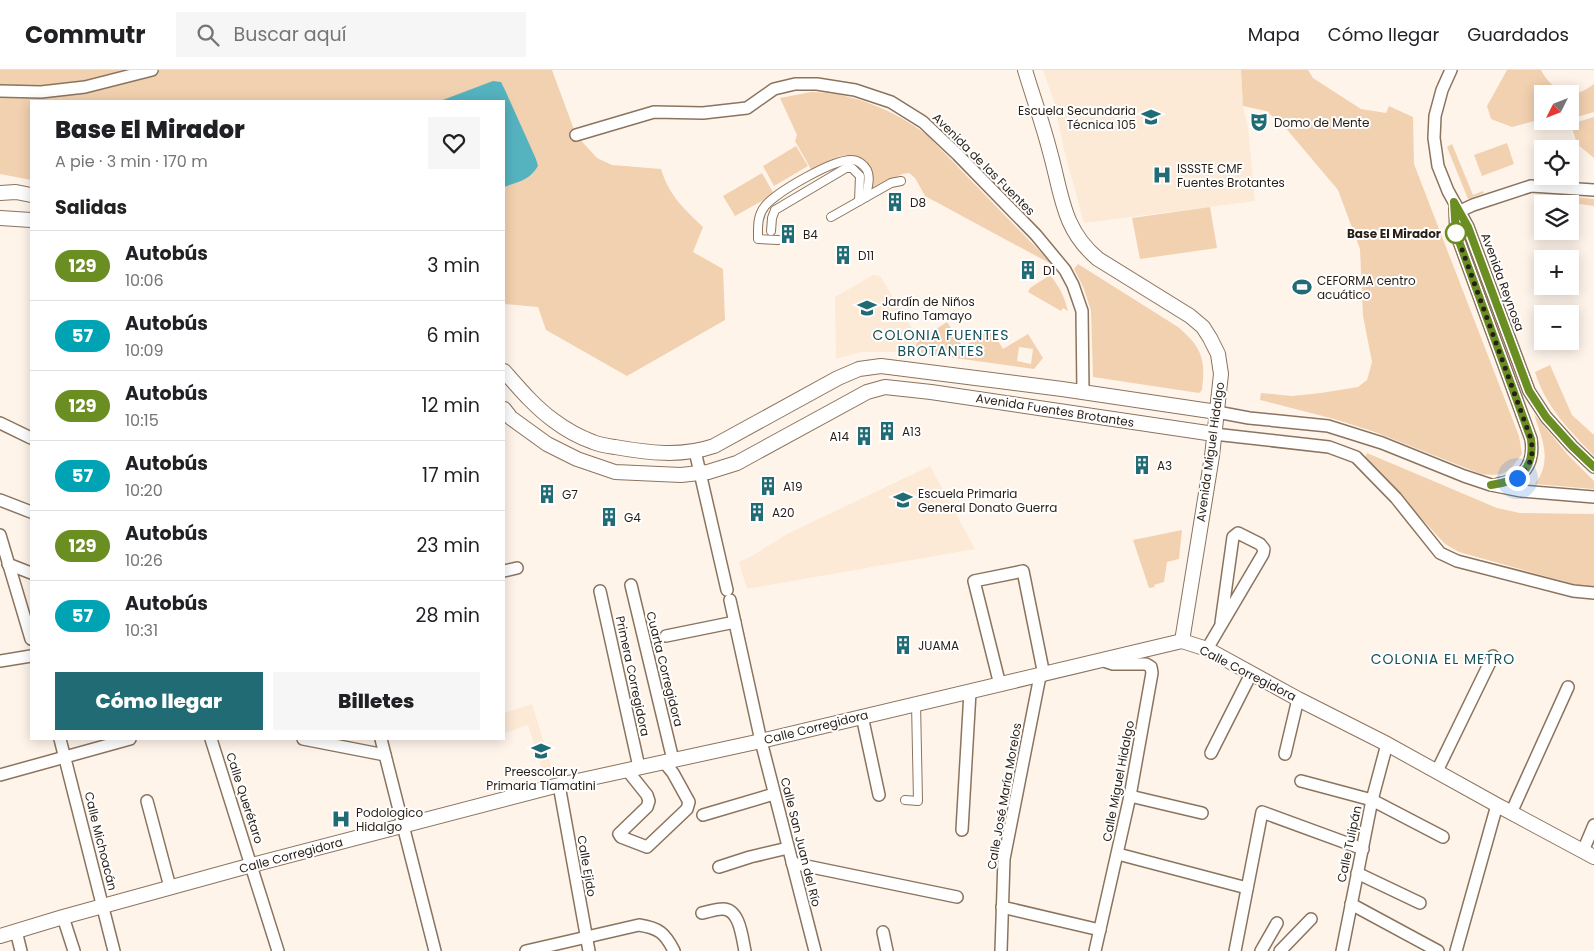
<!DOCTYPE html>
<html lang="es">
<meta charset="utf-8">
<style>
:root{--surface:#fff;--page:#f6f6f6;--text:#202124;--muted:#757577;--line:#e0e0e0;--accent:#216b74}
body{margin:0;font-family:Poppins,sans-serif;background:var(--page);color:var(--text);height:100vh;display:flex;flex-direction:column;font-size:19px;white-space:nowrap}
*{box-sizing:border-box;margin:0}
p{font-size:16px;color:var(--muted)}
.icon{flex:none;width:28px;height:28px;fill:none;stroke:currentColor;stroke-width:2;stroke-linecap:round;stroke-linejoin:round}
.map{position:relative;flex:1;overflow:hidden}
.side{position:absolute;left:30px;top:30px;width:475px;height:640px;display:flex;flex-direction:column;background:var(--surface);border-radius:0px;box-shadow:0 2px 12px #0003}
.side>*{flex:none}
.badge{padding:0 10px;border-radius:16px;font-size:18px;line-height:32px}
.needle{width:32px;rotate:228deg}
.controls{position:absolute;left:1534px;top:15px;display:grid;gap:10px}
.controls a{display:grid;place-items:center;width:45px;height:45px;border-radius:0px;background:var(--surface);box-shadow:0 2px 12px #0003;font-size:25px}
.you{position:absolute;width:25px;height:25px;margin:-12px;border:4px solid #fff;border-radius:50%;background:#1a73e8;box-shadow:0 0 0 8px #1a73e833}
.map>.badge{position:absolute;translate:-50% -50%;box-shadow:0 0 0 2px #fff}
h2{padding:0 25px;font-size:19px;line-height:45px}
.round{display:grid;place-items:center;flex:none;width:52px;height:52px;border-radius:0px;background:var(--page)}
.overview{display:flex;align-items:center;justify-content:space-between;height:85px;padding:0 25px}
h1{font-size:24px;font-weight:800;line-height:38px}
.action{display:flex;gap:10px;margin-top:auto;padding:10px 25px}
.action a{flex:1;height:58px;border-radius:0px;background:var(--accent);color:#fff;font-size:20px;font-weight:800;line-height:58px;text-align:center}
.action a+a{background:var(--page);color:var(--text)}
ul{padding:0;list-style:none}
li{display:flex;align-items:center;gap:15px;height:70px;padding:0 25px;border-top:1px solid var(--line)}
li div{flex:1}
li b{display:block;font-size:19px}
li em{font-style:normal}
li .badge{min-width:55px;font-weight:700;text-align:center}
header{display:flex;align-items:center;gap:30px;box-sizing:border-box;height:70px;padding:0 25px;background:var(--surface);border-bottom:1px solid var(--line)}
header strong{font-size:24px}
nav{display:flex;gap:28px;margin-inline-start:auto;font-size:18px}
.search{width:350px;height:45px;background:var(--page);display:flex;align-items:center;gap:12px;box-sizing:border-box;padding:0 18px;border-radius:0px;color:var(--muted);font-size:19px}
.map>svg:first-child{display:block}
</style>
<header>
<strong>Commutr</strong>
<div class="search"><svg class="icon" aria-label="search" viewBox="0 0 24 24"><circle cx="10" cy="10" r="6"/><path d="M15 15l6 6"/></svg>Buscar aquí</div>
<nav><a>Mapa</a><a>Cómo llegar</a><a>Guardados</a></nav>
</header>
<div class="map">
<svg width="1594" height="881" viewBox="0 0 1594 881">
<rect width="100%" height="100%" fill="#fff4ea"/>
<!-- built -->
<g fill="#fce9d6">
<path d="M1043 0H1241L1243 36 1248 58 1255 131 1084 153 1064 80 1054 31Z"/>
<path d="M873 205 880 206 919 270 912 282H861L836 289 835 227Z"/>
<path d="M930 396 975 479 747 519 739 492 752 486 787 464Z"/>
<path d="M532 634 552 699 543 702 528 655 504 663V643Z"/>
</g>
<!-- green -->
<g fill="#f2d1b0" fill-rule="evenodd">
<path d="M0 0H552L576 65 597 88 612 95 661 99C669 125 683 138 703 157L693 182 723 199 725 250 627 306 546 260 538 237 504 234V31H31V110L0 104Z"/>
<path d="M1241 0H1308L1313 8 1361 39 1386 43 1389 36 1413 47 1414 94 1519 366 1522 384C1508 403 1505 407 1481 404L1375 362 1334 349 1260 330 1261 323 1292 326 1321 323 1358 317 1367 310 1372 292 1363 246 1360 179 1338 120 1284 56 1266 41 1243 36Z"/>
<path d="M1507 0H1541C1548 14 1563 27 1580 22 1585 21 1590 16 1594 14V42L1570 49V24H1542V49L1512 57 1491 49 1487 36Z"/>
<path d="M811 22C851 22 897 41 928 66L1053 195 925 126 915 108 909 103 902 104 871 121C871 116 872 110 872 105 870 91 854 83 841 86 831 88 821 97 812 101L795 71 797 65 780 28Z"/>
<path d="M1594 47V88L1577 74 1571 54Z"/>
<path d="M1507 73 1514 94 1482 106 1474 85Z"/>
<path d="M1452 74 1473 125 1483 121 1484 123 1468 129 1447 77Z"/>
<path d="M796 76 808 96 774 116 763 96Z"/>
<path d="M762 103 774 124 735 146 723 126Z"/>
<path d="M1560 125 1594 129V136L1558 131Z"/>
<path d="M1210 137 1217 178 1140 189 1132 148Z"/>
<path d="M1078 194 1178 257C1202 277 1206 290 1202 320L1199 323 1093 307 1091 241 1084 219 1074 199Z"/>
<path d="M1050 205C1059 216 1065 228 1068 241L1063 238 1061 241 1028 222 1030 218Z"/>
<path d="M947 252 963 277 991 259 1003 279 1028 264 1043 288 1034 299 912 282 919 270ZM1019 277 1033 279 1031 294 1017 291Z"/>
<path d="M1550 295 1572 345 1594 365V386C1570 361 1545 336 1535 302Z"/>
<path d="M1534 344 1568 385 1594 411V419L1535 414C1553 391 1542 369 1534 344Z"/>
<path d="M1367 383 1497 438 1520 443 1594 444V516L1584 517 1459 482 1445 474 1365 388Z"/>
<path d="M1182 460 1179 489 1167 492 1164 512 1154 515 1155 517 1149 518 1133 470Z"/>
</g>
<!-- water -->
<path fill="#55b3bf" d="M493 11 501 12 505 20 536 89 538 96C530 110 518 112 504 117V31H440Z"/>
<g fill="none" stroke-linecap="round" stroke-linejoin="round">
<!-- pedestrian casing -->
<g stroke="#8b745e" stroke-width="10">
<g id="pedestrian">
<path d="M831 147 891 113 901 111"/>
<path d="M771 161 772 148 775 140 846 98H852L860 106 859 131"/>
<path d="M778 170 758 169C758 157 757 146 765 136 777 122 833 89 852 90 858 90 864 95 867 100 871 108 867 119 866 127"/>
<path d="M905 730 918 731 916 633"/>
</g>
</g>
<!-- minor casing -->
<g stroke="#8b745e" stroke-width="14">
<g id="minor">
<path d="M1451 0 1442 20 1435 46 1434 68 1438 96 1448 121 1468 157 1529 321 1546 347 1572 376 1594 397"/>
<path d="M0 21 41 22 85 17 152 0"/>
<path d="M576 65 654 42 703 43 747 38 774 19 795 14H817L855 20 891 32 923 52 958 85 1036 165 1065 200 1073 215 1082 241 1083 322"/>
<path d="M1455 138 1456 163 1531 369C1535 394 1523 410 1498 414"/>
<path d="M1456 143 1473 135 1531 116 1594 120"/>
<path d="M1217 342 1249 348 1328 356 1382 373 1464 406 1491 415 1521 421 1594 427"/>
<path d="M0 353 31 368"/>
<path d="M1214 364 1329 377 1356 387 1396 428 1440 483 1457 491 1573 521 1594 523"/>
<path d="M695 381 727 520"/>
<path d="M0 430 31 442"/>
<path d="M0 465 31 569"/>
<path d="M8 494 31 503"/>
<path d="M504 501 517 498"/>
<path d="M631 515 673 690"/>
<path d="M600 521 639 697"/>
<path d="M730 530 761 671 815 881"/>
<path d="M666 566 735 552"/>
<path d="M1207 579 1263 484 1264 479 1260 474 1238 463 1233 467 1221 553"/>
<path d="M0 591 31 586"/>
<path d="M1000 615 974 511 1023 501 1044 605"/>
<path d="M862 646 879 725"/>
<path d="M60 669 114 881"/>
<path d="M211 669 278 881"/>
<path d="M303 669 385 685"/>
<path d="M381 669 435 881"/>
<path d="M1211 683 1251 604"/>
<path d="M1285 684 1298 629"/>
<path d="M627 700 647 725 649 731 647 737 619 764 621 767 647 777 687 739 689 732 673 703 664 692"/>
<path d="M1437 701 1493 586"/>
<path d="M0 705 130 669"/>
<path d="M1301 711 1372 730 1443 767"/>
<path d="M559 715 589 881"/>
<path d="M1130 726 1202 743"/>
<path d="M147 731 170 817"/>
<path d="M1511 743 1568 617"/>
<path d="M703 745 774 724"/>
<path d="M962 760 970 622"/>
<path d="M1583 781 1594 755"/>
<path d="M1118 784 1247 818"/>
<path d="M792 793 957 827"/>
<path d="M719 797 750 787 788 778"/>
<path d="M1357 803 1420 833"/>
<path d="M1351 834 1438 881"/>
<path d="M1002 837 1100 860"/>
<path d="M702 843C708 842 715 839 722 839 740 838 742 868 745 881"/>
<path d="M63 847 74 881"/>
<path d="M16 861 21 881"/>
<path d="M883 862 887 881"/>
<path d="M526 881 639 855C659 858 665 863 674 881"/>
<path d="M1001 881 1004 789 1040 606"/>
<path d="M1095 881 1130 726 1152 603 1151 597 1146 594H1113L1101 590"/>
<path d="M1235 881 1262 742 1363 779"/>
<path d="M1261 881 1277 853"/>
<path d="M1280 881 1311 849"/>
<path d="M1342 881 1372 730 1387 674"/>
<path d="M1456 881 1497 735"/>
</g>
</g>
<!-- tertiary casing -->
<g stroke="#8b745e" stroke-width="16">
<g id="tertiary">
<path d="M1025 0C1033 27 1043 54 1050 82 1062 124 1062 159 1098 189L1190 246 1203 257 1210 268 1218 284 1221 304 1212 386 1182 571"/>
<path d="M0 123 16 122 31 125"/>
<path d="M0 148 31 150"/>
<path d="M504 301C519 318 534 336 553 350 565 359 579 367 593 372 600 375 608 376 615 377 648 383 682 387 714 376L838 308 859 299 881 296 1062 319 1217 342"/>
<path d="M504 339 511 348 547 374 577 389 615 402 681 405 708 402 737 393 867 322 885 317 931 322 1214 364"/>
<path d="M0 866 63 847 252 795 559 715 761 671 1182 571 1207 579 1298 629 1387 674 1497 735 1594 787"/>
</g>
</g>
<!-- pedestrian -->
<use href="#pedestrian" stroke="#fff" stroke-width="8"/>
<!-- minor -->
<use href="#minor" stroke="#fff" stroke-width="11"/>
<!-- tertiary -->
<use href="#tertiary" stroke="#fff" stroke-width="14"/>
</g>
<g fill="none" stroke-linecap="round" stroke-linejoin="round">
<!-- line casing -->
<g stroke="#fff" stroke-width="11">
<path id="line" d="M1491 415C1519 411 1535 400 1531 369L1456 163 1454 132 1468 157 1529 321 1546 347 1572 376 1594 397"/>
</g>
<!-- line -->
<use href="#line" stroke="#6b8e23" stroke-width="8"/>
<!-- walk -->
<path stroke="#281e15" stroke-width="5" stroke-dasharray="0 9" d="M1456 163 1531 369C1534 387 1531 395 1517 408"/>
</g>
<!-- icons -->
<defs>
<g id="school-bare" transform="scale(1.5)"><path d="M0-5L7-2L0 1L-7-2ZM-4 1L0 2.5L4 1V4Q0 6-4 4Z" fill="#216b74" stroke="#fff" stroke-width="2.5" paint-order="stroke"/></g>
<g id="theatre-bare" transform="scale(1.5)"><path d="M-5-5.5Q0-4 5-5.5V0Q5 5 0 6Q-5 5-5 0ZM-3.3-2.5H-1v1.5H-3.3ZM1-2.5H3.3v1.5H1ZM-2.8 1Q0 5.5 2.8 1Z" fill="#216b74" stroke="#fff" stroke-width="2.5" paint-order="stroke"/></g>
<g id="hospital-bare" transform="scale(1.5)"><path d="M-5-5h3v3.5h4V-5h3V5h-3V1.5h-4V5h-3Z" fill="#216b74" stroke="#fff" stroke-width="2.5" paint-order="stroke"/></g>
<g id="building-bare" transform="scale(1.5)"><path d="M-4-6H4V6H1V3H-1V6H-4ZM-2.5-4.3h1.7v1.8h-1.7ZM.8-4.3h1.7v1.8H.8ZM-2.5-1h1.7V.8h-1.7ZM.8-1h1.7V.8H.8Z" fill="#216b74" stroke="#fff" stroke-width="2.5" paint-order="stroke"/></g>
<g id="stadium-bare" transform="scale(1.5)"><path d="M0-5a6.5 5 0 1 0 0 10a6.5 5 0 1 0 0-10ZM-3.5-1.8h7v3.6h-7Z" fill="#216b74" stroke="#fff" stroke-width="2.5" paint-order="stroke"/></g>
</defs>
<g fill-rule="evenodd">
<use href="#school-bare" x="1151" y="47"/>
<use href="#theatre-bare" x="1259" y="52"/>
<use href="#hospital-bare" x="1162" y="105"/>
<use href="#building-bare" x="895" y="132"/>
<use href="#building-bare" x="788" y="164"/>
<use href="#building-bare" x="843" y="185"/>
<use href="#building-bare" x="1028" y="200"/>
<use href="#stadium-bare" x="1302" y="217"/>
<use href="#school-bare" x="867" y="238"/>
<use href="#building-bare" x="887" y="361"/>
<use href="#building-bare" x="864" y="366"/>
<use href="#building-bare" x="1142" y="395"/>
<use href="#building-bare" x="768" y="416"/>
<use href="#building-bare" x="547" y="424"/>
<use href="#school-bare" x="903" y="430"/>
<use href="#building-bare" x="757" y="442"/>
<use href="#building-bare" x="609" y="447"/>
<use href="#building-bare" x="903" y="575"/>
<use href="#school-bare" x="541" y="681"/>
<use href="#hospital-bare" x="341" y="749"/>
</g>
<!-- markers -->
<circle fill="#fff" stroke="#6b8e23" stroke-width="2.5" cx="1456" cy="163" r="10"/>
<g text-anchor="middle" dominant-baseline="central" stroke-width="4" stroke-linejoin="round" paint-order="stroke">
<!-- poi labels -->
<g font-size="12" fill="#281e15" stroke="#fff" text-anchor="start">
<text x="1136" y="40" text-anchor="end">Escuela Secundaria<tspan x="1136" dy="14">Técnica 105</tspan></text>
<text x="1274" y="52">Domo de Mente</text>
<text x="1177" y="98">ISSSTE CMF<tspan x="1177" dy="14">Fuentes Brotantes</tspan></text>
<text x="910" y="132">D8</text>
<text x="803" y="164">B4</text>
<text x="858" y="185">D11</text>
<text x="1043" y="200">D1</text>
<text x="1317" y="210">CEFORMA centro<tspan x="1317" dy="14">acuático</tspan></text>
<text x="882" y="231">Jardín de Niños<tspan x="882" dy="14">Rufino Tamayo</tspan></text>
<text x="902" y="361">A13</text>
<text x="849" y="366" text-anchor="end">A14</text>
<text x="1157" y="395">A3</text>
<text x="783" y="416">A19</text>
<text x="918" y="423">Escuela Primaria<tspan x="918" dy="14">General Donato Guerra</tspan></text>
<text x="562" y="424">G7</text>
<text x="772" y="442">A20</text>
<text x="624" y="447">G4</text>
<text x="918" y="575">JUAMA</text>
<text x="541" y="701" text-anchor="middle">Preescolar y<tspan x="541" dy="14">Primaria Tlamatini</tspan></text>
<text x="356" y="742">Podologico<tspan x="356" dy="14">Hidalgo</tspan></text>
</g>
<!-- street labels -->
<g font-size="12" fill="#281e15" stroke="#fff">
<text transform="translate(984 94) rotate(45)">Avenida de las Fuentes</text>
<text transform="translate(1503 212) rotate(70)">Avenida Reynosa</text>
<text transform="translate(1055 340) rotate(9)">Avenida Fuentes Brotantes</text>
<text transform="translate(1210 382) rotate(-82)">Avenida Miguel Hidalgo</text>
<text transform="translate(665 599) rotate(76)">Cuarta Corregidora</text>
<text transform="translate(1248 603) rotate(27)">Calle Corregidora</text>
<text transform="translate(633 606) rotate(78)">Primera Corregidora</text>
<text transform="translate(816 657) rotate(-14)">Calle Corregidora</text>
<text transform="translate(1118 711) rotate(-79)">Calle Miguel Hidalgo</text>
<text transform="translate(1004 726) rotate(-80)">Calle José María Morelos</text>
<text transform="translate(245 728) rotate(72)">Calle Querétaro</text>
<text transform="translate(101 771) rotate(76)">Calle Michoacán</text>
<text transform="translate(801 772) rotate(76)">Calle San Juan del Río</text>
<text transform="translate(1349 774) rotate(-78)">Calle Tulipán</text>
<text transform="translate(291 785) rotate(-15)">Calle Corregidora</text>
<text transform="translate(587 796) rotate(80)">Calle Ejido</text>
</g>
<!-- stop labels -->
<g font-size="12" font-weight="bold" fill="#281e15" stroke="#fff" text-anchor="end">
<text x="1441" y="163">Base El Mirador</text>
</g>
<!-- neighbourhood labels -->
<g font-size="14" letter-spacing="1" fill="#155158" stroke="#fff">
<text x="941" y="265">COLONIA FUENTES<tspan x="941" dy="16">BROTANTES</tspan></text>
<text x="1443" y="589">COLONIA EL METRO</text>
</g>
</g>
</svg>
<div class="controls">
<a><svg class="needle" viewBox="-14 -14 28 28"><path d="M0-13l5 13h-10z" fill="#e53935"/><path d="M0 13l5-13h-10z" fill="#757577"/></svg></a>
<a><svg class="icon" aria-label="locate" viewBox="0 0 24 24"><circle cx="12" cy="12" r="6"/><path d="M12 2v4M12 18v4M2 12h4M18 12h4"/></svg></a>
<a><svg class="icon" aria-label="layers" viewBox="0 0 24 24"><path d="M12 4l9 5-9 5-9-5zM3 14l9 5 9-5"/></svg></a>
<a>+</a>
<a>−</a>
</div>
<div class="you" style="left:1517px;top:408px"></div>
<section class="side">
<div class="overview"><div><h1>Base El Mirador</h1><p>A pie · 3 min · 170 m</p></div><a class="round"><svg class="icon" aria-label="heart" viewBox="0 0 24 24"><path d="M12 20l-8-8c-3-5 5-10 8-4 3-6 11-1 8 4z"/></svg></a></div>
<h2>Salidas</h2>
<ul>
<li><span class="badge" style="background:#6b8e23;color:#fff">129</span><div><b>Autobús</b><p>10:06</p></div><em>3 min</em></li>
<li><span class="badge" style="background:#00a3b4;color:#fff">57</span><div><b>Autobús</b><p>10:09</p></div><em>6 min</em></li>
<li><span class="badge" style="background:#6b8e23;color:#fff">129</span><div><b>Autobús</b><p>10:15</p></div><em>12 min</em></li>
<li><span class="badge" style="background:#00a3b4;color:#fff">57</span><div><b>Autobús</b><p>10:20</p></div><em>17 min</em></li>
<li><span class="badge" style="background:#6b8e23;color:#fff">129</span><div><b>Autobús</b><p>10:26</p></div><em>23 min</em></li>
<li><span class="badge" style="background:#00a3b4;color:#fff">57</span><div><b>Autobús</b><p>10:31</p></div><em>28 min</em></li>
</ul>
<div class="action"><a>Cómo llegar</a><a>Billetes</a></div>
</section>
</div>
